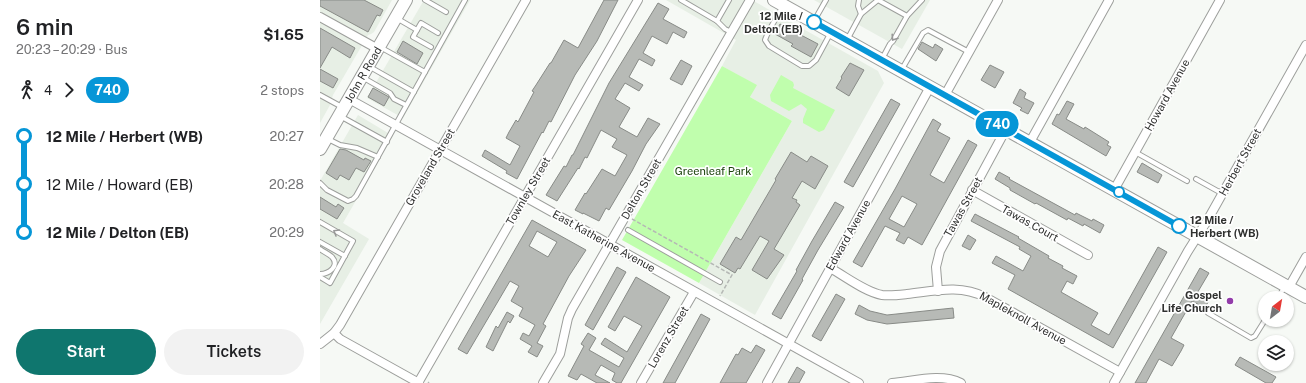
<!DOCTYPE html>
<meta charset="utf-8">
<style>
:root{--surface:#fff;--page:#f2f2f2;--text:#202124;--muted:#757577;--accent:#0f766e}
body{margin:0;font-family:"Public Sans",sans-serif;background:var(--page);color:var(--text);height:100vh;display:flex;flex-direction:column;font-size:15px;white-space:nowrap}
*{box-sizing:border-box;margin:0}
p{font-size:13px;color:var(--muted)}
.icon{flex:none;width:22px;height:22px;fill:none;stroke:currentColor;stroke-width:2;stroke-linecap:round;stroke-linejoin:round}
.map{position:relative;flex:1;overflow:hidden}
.side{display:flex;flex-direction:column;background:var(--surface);width:320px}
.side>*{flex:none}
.badge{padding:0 8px;border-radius:13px;font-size:14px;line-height:26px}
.needle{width:26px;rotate:31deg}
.tools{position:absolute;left:938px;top:291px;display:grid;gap:8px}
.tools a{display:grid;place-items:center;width:36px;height:36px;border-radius:50%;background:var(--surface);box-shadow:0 1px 3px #0004;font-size:20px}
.map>.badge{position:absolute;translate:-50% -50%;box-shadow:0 0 0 2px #fff}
.legs{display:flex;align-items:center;gap:6px;height:44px;padding:0 16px;font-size:13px}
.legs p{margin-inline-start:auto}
.overview{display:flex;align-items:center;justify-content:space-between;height:68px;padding:0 16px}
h1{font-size:22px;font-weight:600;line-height:30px}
.button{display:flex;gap:8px;margin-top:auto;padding:8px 16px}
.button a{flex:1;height:46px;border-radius:24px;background:var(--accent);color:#fff;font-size:16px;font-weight:600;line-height:46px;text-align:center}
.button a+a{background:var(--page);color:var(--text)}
ul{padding:0 16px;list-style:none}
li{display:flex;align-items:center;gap:14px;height:48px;font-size:15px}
li i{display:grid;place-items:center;width:6px;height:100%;margin:0 5px;background:currentColor}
li i::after{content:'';width:10px;height:10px;margin:-5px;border:3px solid;border-radius:50%;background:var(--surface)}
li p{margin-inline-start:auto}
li:first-child i{background:linear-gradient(#0000 50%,currentColor 0)}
li:last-child i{background:linear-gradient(currentColor 50%,#0000 0)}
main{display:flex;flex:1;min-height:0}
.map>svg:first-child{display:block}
</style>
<main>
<section class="side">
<div class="overview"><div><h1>6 min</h1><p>20:23 – 20:29 · Bus</p></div><b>$1.65</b></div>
<div class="legs"><svg class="icon" aria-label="walk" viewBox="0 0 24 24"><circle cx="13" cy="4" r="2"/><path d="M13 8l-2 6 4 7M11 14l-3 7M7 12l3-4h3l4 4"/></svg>4<svg class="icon" aria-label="forward" viewBox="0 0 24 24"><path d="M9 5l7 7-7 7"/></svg><b class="badge" style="background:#0696d7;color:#fff">740</b><p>2 stops</p></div>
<ul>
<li><i style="color:#0696d7"></i><b>12 Mile / Herbert (WB)</b><p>20:27</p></li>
<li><i style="color:#0696d7"></i><span>12 Mile / Howard (EB)</span><p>20:28</p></li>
<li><i style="color:#0696d7"></i><b>12 Mile / Delton (EB)</b><p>20:29</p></li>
</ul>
<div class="button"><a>Start</a><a>Tickets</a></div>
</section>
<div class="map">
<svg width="986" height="383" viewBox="0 0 986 383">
<rect width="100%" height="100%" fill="#f6f9f5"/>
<!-- built -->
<g fill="#e7efe5">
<path d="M0 0H72L54 32 51 34 48 35 13 95 10 105 0 123Z"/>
<path d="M104 0H150L83 118 47 98Z"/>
<path d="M346 0H432L558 71 564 83 435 315 379 283 472 121 430 97 436 85 402 66 416 40Z"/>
<path d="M494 0H610L582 49Z"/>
<path d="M38 115 73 136 23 223 49 239 0 324V181Z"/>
</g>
<!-- green -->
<g fill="#c0fead">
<path d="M402 66 437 85 430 97 472 121 379 283 302 240Z"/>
<path d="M461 75 473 82 474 85 473 88 515 110 504 130 499 132 483 123V119L487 109 481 104 469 111 451 101 450 95Z"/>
</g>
<!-- building -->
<g fill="#b7bab6" stroke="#888b87" fill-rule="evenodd">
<path d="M0 0H44L63 10 60 16 57 15 48 32 0 6Z"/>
<path d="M284 0H298L277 41 255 75 231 122 229 121 223 133 222 132 197 179 186 173 187 171 162 156 165 150 190 165 200 146 186 138 189 132 196 120 198 122 214 92 212 91 216 85 230 63H231L244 40 258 48Z"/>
<path d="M338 3 349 9 343 19 367 32 364 38 353 32 347 44 332 36 323 53 335 60 332 66 319 59 309 77 323 85 319 91 305 83 295 99 310 108 299 127 317 137 328 118 340 124 326 144 312 171 289 210 286 208 279 221 263 213V214L255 210 265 193 266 194 282 169 295 176 307 155 292 147 297 139 281 130 267 158 265 157 259 169 258 168 237 201 226 195 244 166 246 167 252 155H253L289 83Z"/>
<path d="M460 24 498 44 491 57 471 46 473 44 455 34Z"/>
<path d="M0 28 35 48 30 58 12 47 0 68Z"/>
<path d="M83 41 103 53 97 64 77 52Z"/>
<path d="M602 42 613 48 615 44 623 49 616 61 598 49Z"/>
<path d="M361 60 372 66 362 85 350 79Z"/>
<path d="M530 63 544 70 529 96 516 88 522 78 521 77Z"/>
<path d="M670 65 684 72 675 88 661 80Z"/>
<path d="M0 69 18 79 13 88 0 81Z"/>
<path d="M53 88 69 97 64 106 48 97Z"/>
<path d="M700 89 706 93 704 98 714 103 708 114 700 110 702 108 693 103Z"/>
<path d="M571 99 580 104 533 187 524 182Z"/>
<path d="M747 101 754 104 746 119 764 129 765 127 789 142 787 145 791 147 786 156 732 124 737 114 739 115Z"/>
<path d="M613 119 621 124 617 131 630 138 610 175 624 183 648 140 657 145 602 245 588 237 584 244 576 240 580 233 565 226 542 267 533 262 575 189ZM582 196 597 204 584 227 569 219Z"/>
<path d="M20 149 26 150 44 160 45 158 51 161 44 172 36 168 29 180 20 175 17 180 6 173Z"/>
<path d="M471 152 487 162 491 156 508 166 495 189 482 181 472 198 477 200 476 202 480 205 454 249 464 255 447 279 432 270 449 241 440 236 420 269 418 268 415 273 400 264 416 237 421 240 456 180 455 179Z"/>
<path d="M822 163 842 175 838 183 817 172Z"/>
<path d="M679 172 690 178 689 179 755 215 756 213 772 221 773 219 784 225 780 233 764 224 763 226 748 218 747 220 716 203 715 204 690 190V188L675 179Z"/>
<path d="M0 197 16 207 18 204 24 208 17 219 0 209Z"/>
<path d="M515 202 524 207 498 250 482 279 483 280 461 319 452 314 477 271 476 270 492 241Z"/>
<path d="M655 214 699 237 698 238 729 256 728 258 743 266 742 268 757 276 753 284 747 281 741 292 778 313 771 325 789 335 838 247 847 252 793 348 688 289 695 275 672 263 676 256 703 271 711 256 699 249 700 247 651 221Z"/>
<path d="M212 220 266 250 249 276 223 324 226 326 217 343 223 346 217 357 208 352 212 346 200 339 203 333 209 336 215 325 199 316 203 308 191 301 199 286 190 281 147 354 138 349ZM217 231 237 242 228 257 209 246Z"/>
<path d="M648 235 656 240 650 250 642 246Z"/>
<path d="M297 267 306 272 273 330 265 325Z"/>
<path d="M880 268 889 273 876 295 888 302 885 308 872 301 851 338 864 345 861 351 852 366 839 359 826 383H815Z"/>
<path d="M316 277 350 297 301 383H297L292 380 295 373 281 365 275 375 290 383H277L261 374 257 380 248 376 264 346 261 344 268 333 276 338 269 350 299 367 304 358 281 344 285 338 307 352 322 326 304 316 295 331 288 327Z"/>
<path d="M516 294 525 299 501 341 492 336Z"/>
<path d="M539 305 550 311 567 315 633 308 634 318 567 324 547 320 535 314Z"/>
<path d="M187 312 194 316 190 323 188 321 173 351 166 347 176 326 178 328Z"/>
<path d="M381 314 390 319 373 350 355 383H343Z"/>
<path d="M436 345 445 350 426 383H400L416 354 418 355 422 348 431 353Z"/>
<path d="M920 357 956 377 952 383H946L915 365Z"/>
<path d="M477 367 485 372 479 383H468Z"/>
</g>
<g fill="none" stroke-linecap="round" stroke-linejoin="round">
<!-- lane casing -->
<g stroke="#9d9f9c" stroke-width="6">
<g id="lane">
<path d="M105 0 126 12"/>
<path d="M361 0 397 21 405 29 411 32"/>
<path d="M539 0 538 6 541 14"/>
<path d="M558 0 587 16"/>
<path d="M462 7C457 18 449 28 445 40L449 46 482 66H489L496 60 510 34"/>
<path d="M78 19 97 30"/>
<path d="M397 21 409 0"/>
<path d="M494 21 506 0"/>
<path d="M527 40 541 14 558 0"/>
<path d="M60 47 105 72"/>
<path d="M111 47 93 37 101 23 118 33"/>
<path d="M562 59 570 44 573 41 587 16 602 0"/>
<path d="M50 67 94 92"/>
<path d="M582 69 603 33 608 30 649 52"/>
<path d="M42 77 70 93 74 99 86 105"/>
<path d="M0 95 22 107"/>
<path d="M20 116 67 142"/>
<path d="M8 139 20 145 37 148 58 157"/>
<path d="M815 152 867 181"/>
<path d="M876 179 903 194"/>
<path d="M0 183 7 190 28 201 33 199 36 196 145 0"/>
<path d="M0 222 33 241 10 283 0 277"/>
<path d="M308 230 400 282"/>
<path d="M0 242 25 256"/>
<path d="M0 249C4 252 9 254 12 257 20 266 9 274 0 274"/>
<path d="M958 298 965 286"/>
<path d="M888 313 931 338 935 336 945 320"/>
</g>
</g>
<!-- street casing -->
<g stroke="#9d9f9c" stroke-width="10">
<g id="street">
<path d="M0 17 58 49"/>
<path d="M625 95 678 0"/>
<path d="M29 99 539 383"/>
<path d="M710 142 789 0"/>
<path d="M652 190 768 255"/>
<path d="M794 190 900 0"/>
<path d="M510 268C525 276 545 292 562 295 570 296 578 295 587 294 614 291 640 284 665 297L800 372"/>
<path d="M969 287 986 257"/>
<path d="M618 291 616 267 620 251 686 129"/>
<path d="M14 333 20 339 99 383"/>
<path d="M0 344 14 333 20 325 206 0"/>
<path d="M98 383 318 0"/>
<path d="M223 383 240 354 248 318 252 309 430 0"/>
<path d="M321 383 374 292"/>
<path d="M447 383 610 87"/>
<path d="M572 383C594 381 621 373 641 383"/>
<path d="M794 383 868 251 887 221 986 45"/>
</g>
</g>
<!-- secondary casing -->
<g stroke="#9d9f9c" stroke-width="14">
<g id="secondary">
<path d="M454 0 986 297"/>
<path id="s1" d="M0 149 86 0"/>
</g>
</g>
<!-- path -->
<g stroke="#b5b8b5" stroke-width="1.5" stroke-dasharray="4 2" stroke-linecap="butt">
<path d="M312 219 412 275 400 296"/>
<path d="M108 383 109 382"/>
</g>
<!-- lane -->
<use href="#lane" stroke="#fff" stroke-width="4"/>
<!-- street -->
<use href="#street" stroke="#fff" stroke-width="8"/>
<!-- secondary -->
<use href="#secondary" stroke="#fff" stroke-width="12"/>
</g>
<!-- one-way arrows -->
<defs><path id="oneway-chevron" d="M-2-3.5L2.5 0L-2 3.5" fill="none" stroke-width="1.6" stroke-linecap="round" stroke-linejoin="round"/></defs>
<g stroke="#989898">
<use href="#oneway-chevron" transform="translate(574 38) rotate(124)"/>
<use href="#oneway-chevron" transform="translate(16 232) rotate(-150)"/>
</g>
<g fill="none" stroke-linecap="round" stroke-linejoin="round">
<!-- line-1 casing -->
<g stroke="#fff" stroke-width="9">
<path id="line-1" d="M494 22 859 226"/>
</g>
<!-- line-1 -->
<use href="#line-1" stroke="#0696d7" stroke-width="6"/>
</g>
<!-- markers -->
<g fill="#fff" stroke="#0696d7" stroke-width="2">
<circle cx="494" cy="22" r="7"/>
<circle cx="799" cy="192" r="5"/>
<circle cx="859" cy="226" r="7"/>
</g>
<circle fill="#923ca9" stroke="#fff" stroke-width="1.5" cx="910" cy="301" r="4"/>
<g text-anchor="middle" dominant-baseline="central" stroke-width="3.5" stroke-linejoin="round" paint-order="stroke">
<!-- stop labels -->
<g font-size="11" font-weight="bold" fill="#303130" stroke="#fff" text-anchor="end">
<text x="483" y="16">12 Mile /<tspan x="483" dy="13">Delton (EB)</tspan></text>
<text x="870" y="220" text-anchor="start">12 Mile /<tspan x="870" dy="13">Herbert (WB)</tspan></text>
</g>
<!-- street labels -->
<g font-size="11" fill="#303130" stroke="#fff">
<text stroke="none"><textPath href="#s1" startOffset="86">John R Road</textPath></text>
<text transform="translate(847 95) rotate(-61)">Howard Avenue</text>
<text transform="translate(920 162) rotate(-61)">Herbert Street</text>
<text transform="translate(110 167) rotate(-60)">Groveland Street</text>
<text transform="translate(321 189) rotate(-60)">Delton Street</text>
<text transform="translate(208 191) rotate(-60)">Townley Street</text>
<text transform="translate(643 207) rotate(-61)">Tawas Street</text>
<text transform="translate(710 223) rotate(29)">Tawas Court</text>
<text transform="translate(528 235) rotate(-61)">Edward Avenue</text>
<text transform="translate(284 241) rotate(29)">East Katherine Avenue</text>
<text transform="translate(703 318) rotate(29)">Mapleknoll Avenue</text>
<text transform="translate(348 337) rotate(-60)">Lorenz Street</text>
</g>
<!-- park labels -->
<g font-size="11" fill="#1b430b" stroke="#fff">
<text x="393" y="171">Greenleaf Park</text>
</g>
<!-- poi labels -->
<g font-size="11" font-weight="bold" fill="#303130" stroke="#fff" text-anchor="end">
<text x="902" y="295">Gospel<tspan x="902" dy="13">Life Church</tspan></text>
</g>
</g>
</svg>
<div class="tools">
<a><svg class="needle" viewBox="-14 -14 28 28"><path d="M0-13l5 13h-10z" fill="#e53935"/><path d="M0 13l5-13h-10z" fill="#757577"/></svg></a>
<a><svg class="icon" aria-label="layers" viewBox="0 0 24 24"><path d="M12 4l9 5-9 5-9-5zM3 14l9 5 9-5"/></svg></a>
</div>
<b class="badge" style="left:677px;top:124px;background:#0696d7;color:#fff">740</b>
</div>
</main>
